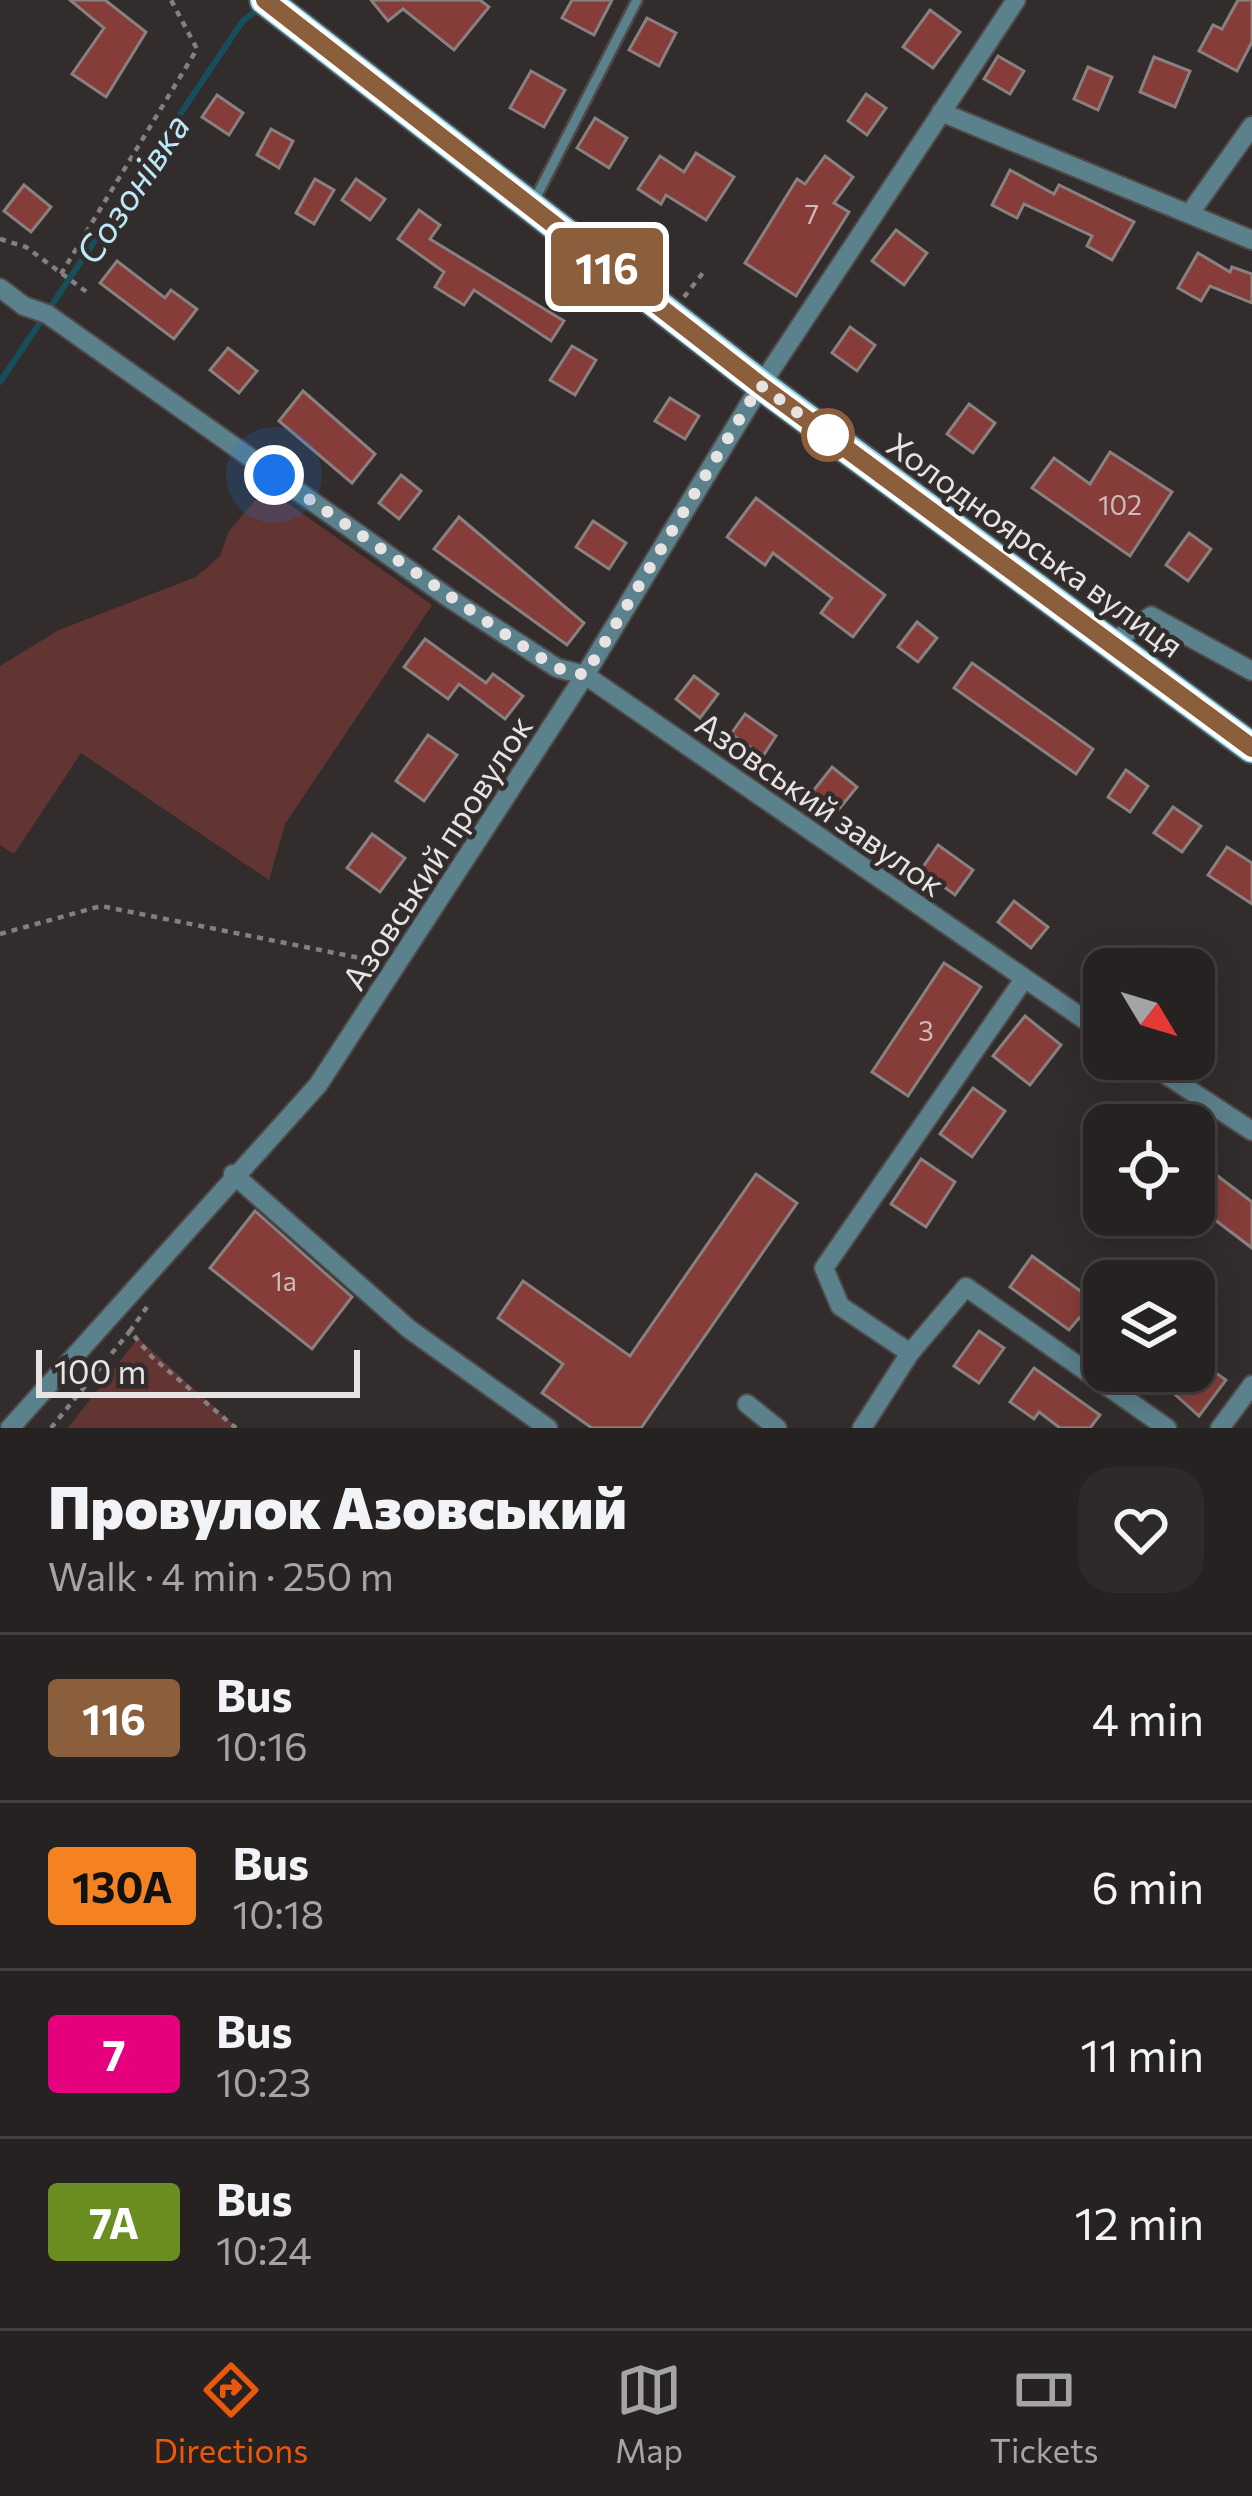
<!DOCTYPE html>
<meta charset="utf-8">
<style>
:root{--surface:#262221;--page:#2e2a2a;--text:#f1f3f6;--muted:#a4a4a5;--line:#423f3f;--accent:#ea580c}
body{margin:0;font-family:Commissioner,sans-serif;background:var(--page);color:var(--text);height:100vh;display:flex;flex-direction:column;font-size:45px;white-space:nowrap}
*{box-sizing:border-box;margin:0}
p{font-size:39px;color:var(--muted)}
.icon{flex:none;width:66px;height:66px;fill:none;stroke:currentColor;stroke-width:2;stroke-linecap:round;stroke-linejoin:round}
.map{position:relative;height:1428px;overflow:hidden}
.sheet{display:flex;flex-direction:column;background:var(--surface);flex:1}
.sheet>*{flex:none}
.badge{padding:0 24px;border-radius:9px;font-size:42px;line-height:78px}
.needle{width:78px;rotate:128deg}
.buttons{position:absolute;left:1083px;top:948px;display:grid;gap:24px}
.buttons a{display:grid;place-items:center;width:132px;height:132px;border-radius:24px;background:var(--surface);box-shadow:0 6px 30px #0003,0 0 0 3px var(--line);font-size:60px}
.scale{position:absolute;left:36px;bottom:30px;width:324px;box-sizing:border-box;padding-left:12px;border:6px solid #e6e3e2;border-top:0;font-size:33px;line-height:42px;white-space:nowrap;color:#e6e3e2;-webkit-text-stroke:9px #322d2c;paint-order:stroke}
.you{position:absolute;width:60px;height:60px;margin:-30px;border:9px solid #fff;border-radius:50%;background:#1a73e8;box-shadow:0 0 0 18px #1a73e833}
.map>.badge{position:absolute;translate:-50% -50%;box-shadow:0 0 0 6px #fff}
.round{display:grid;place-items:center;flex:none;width:126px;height:126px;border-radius:36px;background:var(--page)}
.headline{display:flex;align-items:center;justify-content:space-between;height:204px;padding:0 48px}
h1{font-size:57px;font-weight:800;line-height:90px}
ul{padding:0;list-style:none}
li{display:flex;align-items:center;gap:36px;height:168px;padding:0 48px;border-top:3px solid var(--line)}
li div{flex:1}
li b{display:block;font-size:45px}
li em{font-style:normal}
li .badge{min-width:132px;font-weight:700;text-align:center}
.tabs{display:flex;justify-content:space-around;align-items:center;height:168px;border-top:3px solid var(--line);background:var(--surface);font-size:33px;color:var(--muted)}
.tabs a{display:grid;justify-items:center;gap:6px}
.tabs .selected{color:var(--accent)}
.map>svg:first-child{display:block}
</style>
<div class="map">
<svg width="1252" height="1428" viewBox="0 0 1252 1428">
<rect width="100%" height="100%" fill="#322d2c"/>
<!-- green -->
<g fill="#623532">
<path d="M266 488 432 605 285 824 269 880 81 753 14 854 0 845V666L59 630 196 577 220 556 229 531Z"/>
<path d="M138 1338 237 1428H68Z"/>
</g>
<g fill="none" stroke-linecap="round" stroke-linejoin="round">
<!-- stream -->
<path stroke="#164e5c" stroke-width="6" d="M0 382 242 22 261 6"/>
</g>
<!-- building -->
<g fill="#863d3a" stroke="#888180" stroke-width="3">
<path d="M70 0H105L146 32 106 97 72 74 104 28Z"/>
<path d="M371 0H480L489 7 454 50 403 9 388 21Z"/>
<path d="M572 0H612L594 35 562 18Z"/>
<path d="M1238 0H1252V42L1237 71 1199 51 1213 25 1222 29Z"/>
<path d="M930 10 960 32 933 68 903 47Z"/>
<path d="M647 18 676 33 659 66 629 50Z"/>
<path d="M998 56 1024 71 1010 94 984 79Z"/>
<path d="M1154 57 1190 71 1175 107 1140 92Z"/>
<path d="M1088 67 1112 77 1098 110 1074 99Z"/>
<path d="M531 71 565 90 544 127 510 108Z"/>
<path d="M866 94 886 108 867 135 848 121Z"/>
<path d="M217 95 243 113 229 135 202 117Z"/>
<path d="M595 118 627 138 609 168 577 148Z"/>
<path d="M271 129 293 141 279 168 257 155Z"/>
<path d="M696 153 734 177 706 220 666 195 661 204 638 189 660 156 684 172Z"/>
<path d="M825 156 853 177 834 203 849 212 796 296 745 263 797 179 805 184Z"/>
<path d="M1010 170 1054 194 1059 185 1134 222 1112 260 1087 246 1092 236 1024 204 1017 218 992 205Z"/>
<path d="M315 179 334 190 314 224 296 213Z"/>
<path d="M356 179 385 199 370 220 342 200Z"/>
<path d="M24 185 51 207 31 232 4 211Z"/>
<path d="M419 210 440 225 430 239 564 321 551 341 474 290 464 305 435 287 444 272 398 239Z"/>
<path d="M896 230 927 253 904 285 872 261Z"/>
<path d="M1198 253 1230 272 1232 267 1252 274V303L1210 286 1201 301 1178 288Z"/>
<path d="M117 261 165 298 171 290 197 309 174 339 100 283Z"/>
<path d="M850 327 875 345 857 371 832 353Z"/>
<path d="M572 346 596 360 575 395 550 380Z"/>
<path d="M228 348 257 371 239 393 210 370Z"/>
<path d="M303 391 375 454 352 483 279 421Z"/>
<path d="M670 398 699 416 685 439 655 421Z"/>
<path d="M969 404 995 423 973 453 947 434Z"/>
<path d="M1110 452 1172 492 1130 556 1032 488 1054 458 1090 484Z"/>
<path d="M401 475 421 491 399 519 379 503Z"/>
<path d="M756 498 885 595 853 637 821 613 832 598 773 553 765 565 727 537Z"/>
<path d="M459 517 584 623 567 645 434 549Z"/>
<path d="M593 521 626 543 609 569 576 547Z"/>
<path d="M1189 533 1211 549 1188 581 1166 565Z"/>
<path d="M917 622 937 638 918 662 898 647Z"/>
<path d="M425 639 486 683 493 674 523 696 505 719 459 684 448 699 404 667Z"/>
<path d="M972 663 1093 749 1076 774 954 688Z"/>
<path d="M694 676 718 694 700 718 676 699Z"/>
<path d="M745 714 776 736 763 756 731 734Z"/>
<path d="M428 735 457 755 424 801 396 781Z"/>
<path d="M832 767 857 787 835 814 810 795Z"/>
<path d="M1126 770 1148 786 1130 812 1108 797Z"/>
<path d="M1173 807 1201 826 1182 852 1154 833Z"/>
<path d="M372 834 405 858 380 892 347 868Z"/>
<path d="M938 845 973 870 955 895 921 870Z"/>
<path d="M1227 847 1252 863V904L1208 875Z"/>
<path d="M1014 901 1048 927 1031 948 998 922Z"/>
<path d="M944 963 981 987 908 1096 872 1072Z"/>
<path d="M1025 1016 1061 1045 1030 1085 993 1056Z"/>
<path d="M973 1088 1005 1111 972 1157 940 1134Z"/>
<path d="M1194 1158 1252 1202V1248L1194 1204Z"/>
<path d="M921 1159 955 1182 926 1227 891 1204Z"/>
<path d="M756 1174 797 1203 641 1428H592L542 1393 563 1364 498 1318 523 1281 630 1356Z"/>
<path d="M255 1211 352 1297 312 1349 210 1268Z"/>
<path d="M1032 1256 1104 1308V1337L1079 1318 1069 1330 1010 1287Z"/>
<path d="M979 1331 1004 1348 979 1383 954 1366Z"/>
<path d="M1199 1361 1226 1380 1199 1416 1149 1371H1194Z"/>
<path d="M1034 1368 1100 1415 1090 1428H1060L1039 1412 1034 1419 1010 1402Z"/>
</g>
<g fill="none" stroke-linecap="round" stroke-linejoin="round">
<!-- service casing -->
<g stroke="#4f4a49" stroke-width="14">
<path id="service" d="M533 203 637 0"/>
</g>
<!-- minor casing -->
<g stroke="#4f4a49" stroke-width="22">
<g id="minor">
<path d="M941 112 1252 240"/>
<path d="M1190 213 1252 126"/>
<path d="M0 288 24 306 47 314 449 598 557 668 585 675 1104 1033"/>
<path d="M1110 644 1151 616 1252 671"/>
<path d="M1142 1059 1252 1131"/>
<path d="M233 1174 409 1329 548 1428"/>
<path d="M910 1353 840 1306 824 1268 1024 979"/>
<path d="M747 1404 777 1428"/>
<path d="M10 1428 318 1085 585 675 761 385 1016 0"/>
<path d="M862 1428 910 1353 966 1287 1167 1428"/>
<path d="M1220 1428 1252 1385"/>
</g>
</g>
<!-- primary casing -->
<g stroke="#4f4a49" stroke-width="34">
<path id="primary" d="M265 0 761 385 1252 748"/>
</g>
<!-- path -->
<g stroke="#84807f" stroke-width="4.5" stroke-dasharray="6 6" stroke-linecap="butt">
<path d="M0 239 26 247 88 293"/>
<path d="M61 274 197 49 171 0"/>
<path d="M684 297 706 269"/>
<path d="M0 934 101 906 375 961"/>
<path d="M147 1307 130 1331 152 1357 236 1428"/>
<path d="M51 1428 130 1331"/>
</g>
<!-- service -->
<use href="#service" stroke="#5b818d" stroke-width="9"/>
<!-- minor -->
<use href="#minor" stroke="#5b818d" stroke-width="18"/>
<!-- primary -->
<use href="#primary" stroke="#83d5ec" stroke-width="30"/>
</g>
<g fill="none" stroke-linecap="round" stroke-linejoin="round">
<!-- line casing -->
<g stroke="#fff" stroke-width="27">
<path id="line" d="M265 0 760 385 1252 748"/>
</g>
<!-- line -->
<use href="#line" stroke="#8b5e3c" stroke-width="18"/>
<!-- walk -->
<path stroke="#e6e3e2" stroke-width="12" stroke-dasharray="0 21.6" d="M274 475 521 645 557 668 585 675 760 385 828 435"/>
</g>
<!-- markers -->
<circle fill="#fff" stroke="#8b5e3c" stroke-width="6" cx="828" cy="435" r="24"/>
<g text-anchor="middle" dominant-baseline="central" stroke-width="9" stroke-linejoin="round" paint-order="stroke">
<!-- number labels -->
<g font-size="27" fill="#cebab8">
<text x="812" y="213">7</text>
<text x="1120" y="504">102</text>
<text x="926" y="1030">3</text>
<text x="284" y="1280">1а</text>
</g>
<!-- street labels -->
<g font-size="33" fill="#e6e3e2" stroke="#322d2c">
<text transform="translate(1036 544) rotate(36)">Холодноярська вулиця</text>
<text transform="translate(821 803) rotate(35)">Азовський завулок</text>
<text transform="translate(436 852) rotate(-57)">Азовський провулок</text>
</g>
<!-- water labels -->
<g font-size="36" font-style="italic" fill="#bae9f8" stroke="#322d2c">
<text transform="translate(131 188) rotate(-56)">Созонівка</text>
</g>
</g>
</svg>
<div class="buttons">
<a><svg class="needle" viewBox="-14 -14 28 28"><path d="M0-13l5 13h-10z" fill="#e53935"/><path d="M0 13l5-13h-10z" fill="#a4a4a5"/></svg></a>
<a><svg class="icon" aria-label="locate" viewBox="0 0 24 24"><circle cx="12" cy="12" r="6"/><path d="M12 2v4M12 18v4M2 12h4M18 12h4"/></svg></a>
<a><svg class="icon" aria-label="layers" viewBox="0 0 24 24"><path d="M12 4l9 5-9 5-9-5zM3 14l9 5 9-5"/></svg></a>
</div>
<div class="scale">100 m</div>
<div class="you" style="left:274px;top:475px"></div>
<b class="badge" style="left:607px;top:267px;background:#8b5e3c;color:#fff">116</b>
</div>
<section class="sheet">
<div class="headline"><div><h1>Провулок Азовський</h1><p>Walk · 4 min · 250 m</p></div><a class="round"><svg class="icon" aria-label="heart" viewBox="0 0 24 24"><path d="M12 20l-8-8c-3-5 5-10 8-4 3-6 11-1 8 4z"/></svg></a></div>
<ul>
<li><span class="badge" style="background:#8b5e3c;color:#fff">116</span><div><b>Bus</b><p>10:16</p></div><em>4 min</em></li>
<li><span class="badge" style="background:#f58220;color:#111">130А</span><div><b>Bus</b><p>10:18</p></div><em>6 min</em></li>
<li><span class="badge" style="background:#e6007e;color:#fff">7</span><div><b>Bus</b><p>10:23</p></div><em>11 min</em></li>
<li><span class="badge" style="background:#6b8e23;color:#fff">7А</span><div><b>Bus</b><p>10:24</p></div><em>12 min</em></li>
</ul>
</section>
<nav class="tabs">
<a class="selected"><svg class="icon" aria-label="directions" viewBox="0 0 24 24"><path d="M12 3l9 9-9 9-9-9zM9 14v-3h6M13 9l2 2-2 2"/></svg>Directions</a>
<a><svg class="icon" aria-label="map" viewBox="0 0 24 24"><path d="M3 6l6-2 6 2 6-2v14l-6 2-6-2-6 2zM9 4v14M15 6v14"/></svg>Map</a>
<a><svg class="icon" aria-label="tickets" viewBox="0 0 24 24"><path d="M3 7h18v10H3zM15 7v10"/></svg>Tickets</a>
</nav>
